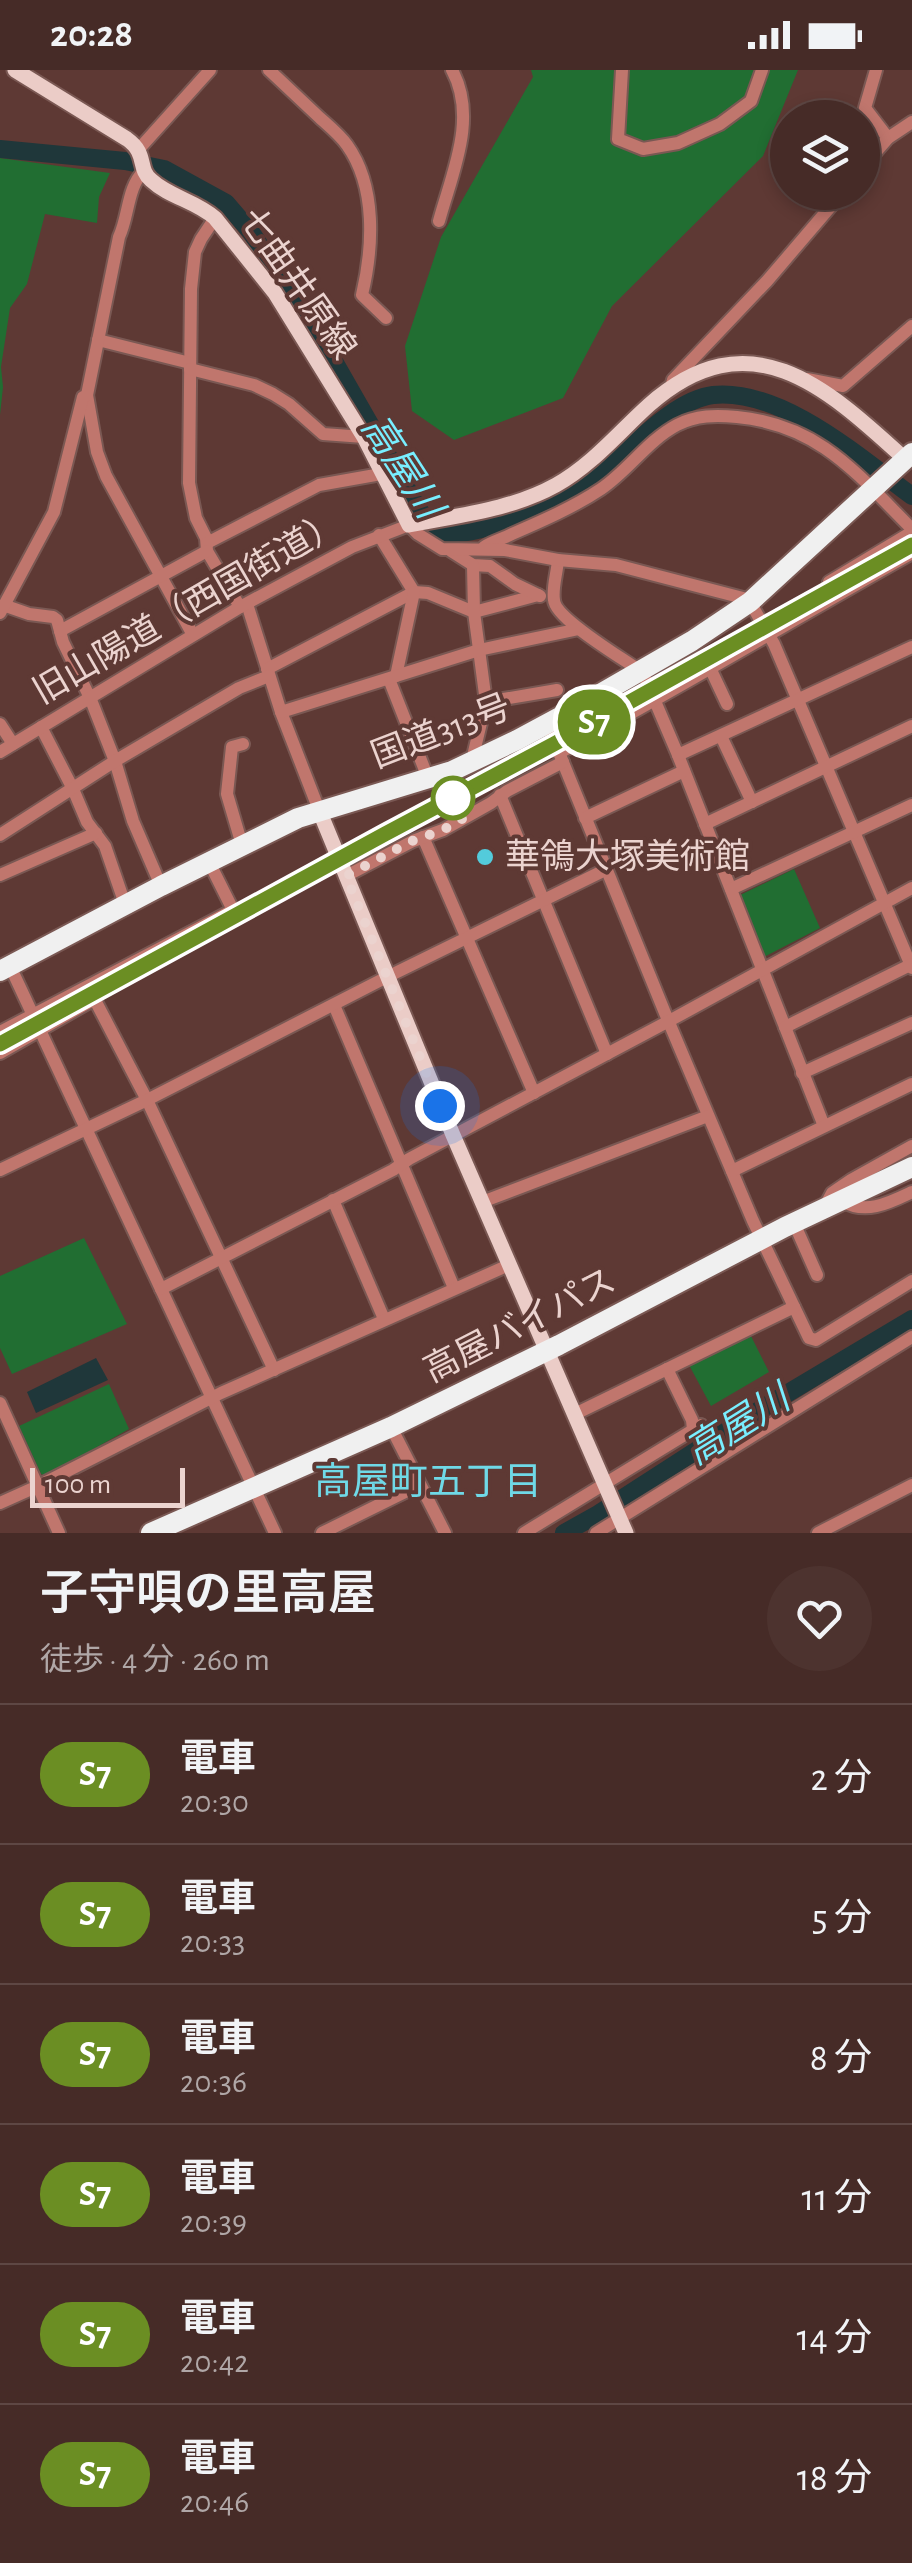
<!DOCTYPE html>
<html lang="ja">
<meta charset="utf-8">
<style>
:root{--surface:#462b27;--page:#4d332f;--text:#f1f3f6;--muted:#b0a7a7;--line:#5e4744}
body{margin:0;font-family:"Alegreya Sans","Noto Sans JP",sans-serif;background:var(--page);color:var(--text);height:100vh;display:flex;flex-direction:column;font-size:38px;white-space:nowrap}
*{box-sizing:border-box;margin:0}
p{font-size:32px;color:var(--muted)}
.icon{flex:none;width:55px;height:55px;fill:none;stroke:currentColor;stroke-width:2;stroke-linecap:round;stroke-linejoin:round}
.map{position:relative;height:1463px;overflow:hidden}
.panel{display:flex;flex-direction:column;background:var(--surface);flex:1}
.panel>*{flex:none}
.badge{padding:0 20px;border-radius:32px;font-size:35px;line-height:65px}
.tools{position:absolute;left:770px;top:30px;display:grid;gap:20px}
.tools a{display:grid;place-items:center;width:110px;height:110px;border-radius:50%;background:var(--surface);box-shadow:0 5px 15px #0003,0 0 0 2px var(--line);font-size:50px}
.scale{position:absolute;left:30px;bottom:25px;width:155px;box-sizing:border-box;padding-left:10px;border:5px solid #ebd3cf;border-top:0;font-size:28px;line-height:35px;white-space:nowrap;color:#ebd3cf;-webkit-text-stroke:8px #5e3934;paint-order:stroke}
.you{position:absolute;width:50px;height:50px;margin:-25px;border:8px solid #fff;border-radius:50%;background:#1a73e8;box-shadow:0 0 0 15px #1a73e833}
.map>.badge{position:absolute;translate:-50% -50%;box-shadow:0 0 0 5px #fff}
.round{display:grid;place-items:center;flex:none;width:105px;height:105px;border-radius:52px;background:var(--page)}
.summary{display:flex;align-items:center;justify-content:space-between;height:170px;padding:0 40px}
h1{font-size:48px;font-weight:600;line-height:75px}
ul{padding:0;list-style:none}
li{display:flex;align-items:center;gap:30px;height:140px;padding:0 40px;border-top:2px solid var(--line)}
li div{flex:1}
li b{display:block;font-size:38px}
li em{font-style:normal}
li .badge{min-width:110px;font-weight:700;text-align:center}
.status{display:flex;justify-content:space-between;align-items:center;height:70px;padding:0 50px;background:var(--surface);direction:ltr}
.status svg{height:28px;fill:currentColor}
.map>svg:first-child{display:block}
</style>
<div class="status"><b>20:28</b><svg viewBox="0 0 49 12"><path d="M0 12V9h3v3zM5 12V6h3v6zM10 12V3h3v9zM15 12V0h3v12zM26 1h20v11H26zM47 4h2v5h-2z"/></svg></div>
<div class="map">
<svg width="912" height="1463" viewBox="0 0 912 1463">
<rect width="100%" height="100%" fill="#5e3934"/>
<!-- green -->
<g fill="#216e32">
<path d="M531 0H798L763 86 612 236 563 328 454 370 412 341 405 276 441 167 533 7Z"/>
<path d="M0 88 110 103 99 127 97 153 45 144 27 214 10 238 1 297 3 317 0 345Z"/>
<path d="M794 799 820 858 762 888 738 826Z"/>
<path d="M84 1168 127 1254 12 1304 0 1278V1206Z"/>
<path d="M750 1264 769 1302 711 1336 689 1295Z"/>
<path d="M109 1314 129 1359 46 1406 41 1404 19 1356Z"/>
</g>
<!-- water -->
<path fill="#1f373a" d="M96 1288 108 1310 36 1343 27 1322Z"/>
<g fill="none" stroke-linecap="round" stroke-linejoin="round">
<!-- river -->
<g stroke="#1f373a" stroke-width="18">
<path d="M0 79 125 91 164 99 226 133 251 162 323 272 419 440C426 448 432 457 441 461 474 473 559 430 589 411 624 387 671 330 713 325 782 318 859 387 912 426"/>
<path d="M564 1463 598 1444 756 1342 912 1249"/>
</g>
<!-- minor casing -->
<g stroke="#7a5853" stroke-width="16">
<g id="minor">
<path d="M269 0C286 16 303 32 320 48 329 56 340 65 347 75 377 117 373 178 362 225L386 248"/>
<path d="M622 0 618 69 643 79 678 73 720 54 751 31 762 0"/>
<path d="M876 0 865 38 888 68"/>
<path d="M139 79 210 0"/>
<path d="M862 98 888 68 912 52"/>
<path d="M215 148 201 169 195 182 191 219 189 413 196 448 206 468 207 481 240 537"/>
<path d="M439 151C452 103 478 48 452 0"/>
<path d="M98 270 190 293"/>
<path d="M190 299 254 315 273 324 289 334 323 364 364 367"/>
<path d="M807 309 843 316 912 256"/>
<path d="M671 318 673 310 767 211 843 122"/>
<path d="M87 325 97 382 106 406 193 565"/>
<path d="M379 465 414 522 428 523 474 542 538 525"/>
<path d="M207 473 319 415 381 404"/>
<path d="M484 477C493 471 503 469 512 464 542 451 574 437 601 419 629 400 647 371 677 355 696 345 716 345 737 347 820 355 857 404 912 459"/>
<path d="M451 481 473 495 490 496 515 514 540 526"/>
<path d="M558 490C557 503 552 518 554 530 555 549 624 589 640 601L646 610 678 685 824 1056"/>
<path d="M473 495 474 542 486 632 474 682 475 690"/>
<path d="M829 512 912 462"/>
<path d="M247 534 281 642 319 740"/>
<path d="M6 536 29 544 53 547 57 550 63 572 91 630 115 691 133 751 161 816"/>
<path d="M0 543 54 442 83 327 87 325 119 167C129 146 127 117 144 101"/>
<path d="M60 561 207 481"/>
<path d="M267 599 414 522"/>
<path d="M711 600 727 634"/>
<path d="M396 606 414 522"/>
<path d="M389 609 428 708"/>
<path d="M486 632 557 620"/>
<path d="M281 642 479 580 579 559"/>
<path d="M547 653 665 943 753 1151 809 1268 816 1270 912 1211"/>
<path d="M0 654 13 674"/>
<path d="M41 657 73 719 87 752 105 776 125 834"/>
<path d="M721 666 752 732"/>
<path d="M0 682 240 537 352 477 409 455 418 464 442 479 505 480 558 490 616 495 743 528 750 532 774 574 912 898"/>
<path d="M559 683C678 619 794 549 912 483"/>
<path d="M678 685 912 577"/>
<path d="M500 725 607 984"/>
<path d="M585 748 684 701"/>
<path d="M705 754 912 656"/>
<path d="M0 765 115 691 239 618 269 606"/>
<path d="M423 767 534 1023"/>
<path d="M242 775 227 724 232 677 243 674"/>
<path d="M0 805 96 763"/>
<path d="M346 806 413 771 443 760 491 733 507 721 563 692"/>
<path d="M731 819 912 735"/>
<path d="M10 896 275 1463"/>
<path d="M334 935 454 1218"/>
<path d="M785 957 912 894"/>
<path d="M0 962 233 840 209 792"/>
<path d="M0 983 91 931 96 932 147 1030 274 1300"/>
<path d="M802 1003 912 953"/>
<path d="M0 1100 147 1030 387 907 607 799"/>
<path d="M732 1101 912 1014"/>
<path d="M333 1130 384 1249"/>
<path d="M842 1131C866 1145 889 1133 912 1122"/>
<path d="M482 1132 708 1046"/>
<path d="M824 1138 832 1123 851 1110 912 1076"/>
<path d="M794 1153 817 1205"/>
<path d="M161 1219 393 1100 409 1089 669 951 912 818"/>
<path d="M667 1299 692 1350 693 1359"/>
<path d="M0 1333 59 1463"/>
<path d="M575 1344 794 1237"/>
<path d="M391 1357 445 1463"/>
<path d="M0 1433 38 1416 221 1323 509 1195"/>
<path d="M322 1463 419 1415"/>
<path d="M524 1463 701 1355"/>
<path d="M596 1463 912 1267"/>
<path d="M818 1463 912 1415"/>
</g>
</g>
<!-- major casing -->
<g stroke="#7a5853" stroke-width="19">
<g id="major">
<path d="M15 0 127 69C148 84 137 98 151 110 169 127 196 131 215 148L275 223 364 367 409 455C459 445 511 440 556 415 592 395 619 362 649 335 750 246 826 317 906 390"/>
<path d="M319 740 453 1065 626 1463"/>
</g>
</g>
<!-- highway casing -->
<g stroke="#7a5853" stroke-width="24">
<g id="highway">
<path d="M0 901 161 816 298 748 452 701 517 670 569 642 692 571 750 532 912 383"/>
<path d="M151 1463 391 1357 559 1275 785 1157 912 1097"/>
</g>
</g>
<!-- minor -->
<use href="#minor" stroke="#c0766d" stroke-width="12"/>
<!-- major -->
<use href="#major" stroke="#ebccc7" stroke-width="15"/>
<!-- highway -->
<use href="#highway" stroke="#f0f0f0" stroke-width="20"/>
<!-- rail casing -->
<g stroke="#b29590" stroke-width="6">
<path id="rail" d="M0 974 554 674 912 475"/>
</g>
<!-- rail -->
<use href="#rail" stroke="#5e3934" stroke-width="2.5" stroke-dasharray="8" stroke-linecap="butt"/>
</g>
<g fill="none" stroke-linecap="round" stroke-linejoin="round">
<!-- line casing -->
<g stroke="#fff" stroke-width="22">
<path id="line" d="M0 974 385 764 554 674 912 475"/>
</g>
<!-- line -->
<use href="#line" stroke="#6b8e23" stroke-width="15"/>
<!-- walk -->
<path stroke="#ebd3cf" stroke-width="10" stroke-dasharray="0 18" d="M440 1036 346 806 412 771 443 760 467 746 453 728"/>
</g>
<!-- markers -->
<circle fill="#fff" stroke="#6b8e23" stroke-width="5" cx="453" cy="728" r="20"/>
<circle fill="#53cbdb" stroke="#5e3934" stroke-width="4" cx="485" cy="787" r="10"/>
<g text-anchor="middle" dominant-baseline="central" stroke-width="8" stroke-linejoin="round" paint-order="stroke">
<!-- street labels -->
<g font-size="35" fill="#ebd3cf" stroke="#5e3934">
<text transform="translate(297 214) rotate(55)">七曲井原線</text>
<text transform="translate(188 538) rotate(-30)">旧山陽道（西国街道）</text>
<text transform="translate(441 662) rotate(-21)">国道313号</text>
<text transform="translate(520 1256) rotate(-27)">高屋バイパス</text>
</g>
<!-- poi labels -->
<g font-size="35" fill="#ebd3cf" stroke="#5e3934" text-anchor="start">
<text x="505" y="787">華鴒大塚美術館</text>
</g>
<!-- water labels -->
<g font-size="38" font-style="italic" fill="#78eeff" stroke="#5e3934">
<text transform="translate(401 397) rotate(57)">高屋川</text>
<text transform="translate(738 1356) rotate(-32)">高屋川</text>
</g>
<!-- neighbourhood labels -->
<g font-size="38" fill="#6fd9e7" stroke="#5e3934">
<text x="428" y="1413">高屋町五丁目</text>
</g>
</g>
</svg>
<div class="tools">
<a><svg class="icon" aria-label="layers" viewBox="0 0 24 24"><path d="M12 4l9 5-9 5-9-5zM3 14l9 5 9-5"/></svg></a>
</div>
<div class="scale">100 m</div>
<div class="you" style="left:440px;top:1036px"></div>
<b class="badge" style="left:594px;top:652px;background:#6b8e23;color:#fff">S7</b>
</div>
<section class="panel">
<div class="summary"><div><h1>子守唄の里高屋</h1><p>徒歩 · 4 分 · 260 m</p></div><a class="round"><svg class="icon" aria-label="heart" viewBox="0 0 24 24"><path d="M12 20l-8-8c-3-5 5-10 8-4 3-6 11-1 8 4z"/></svg></a></div>
<ul>
<li><span class="badge" style="background:#6b8e23;color:#fff">S7</span><div><b>電車</b><p>20:30</p></div><em>2 分</em></li>
<li><span class="badge" style="background:#6b8e23;color:#fff">S7</span><div><b>電車</b><p>20:33</p></div><em>5 分</em></li>
<li><span class="badge" style="background:#6b8e23;color:#fff">S7</span><div><b>電車</b><p>20:36</p></div><em>8 分</em></li>
<li><span class="badge" style="background:#6b8e23;color:#fff">S7</span><div><b>電車</b><p>20:39</p></div><em>11 分</em></li>
<li><span class="badge" style="background:#6b8e23;color:#fff">S7</span><div><b>電車</b><p>20:42</p></div><em>14 分</em></li>
<li><span class="badge" style="background:#6b8e23;color:#fff">S7</span><div><b>電車</b><p>20:46</p></div><em>18 分</em></li>
</ul>
</section>
